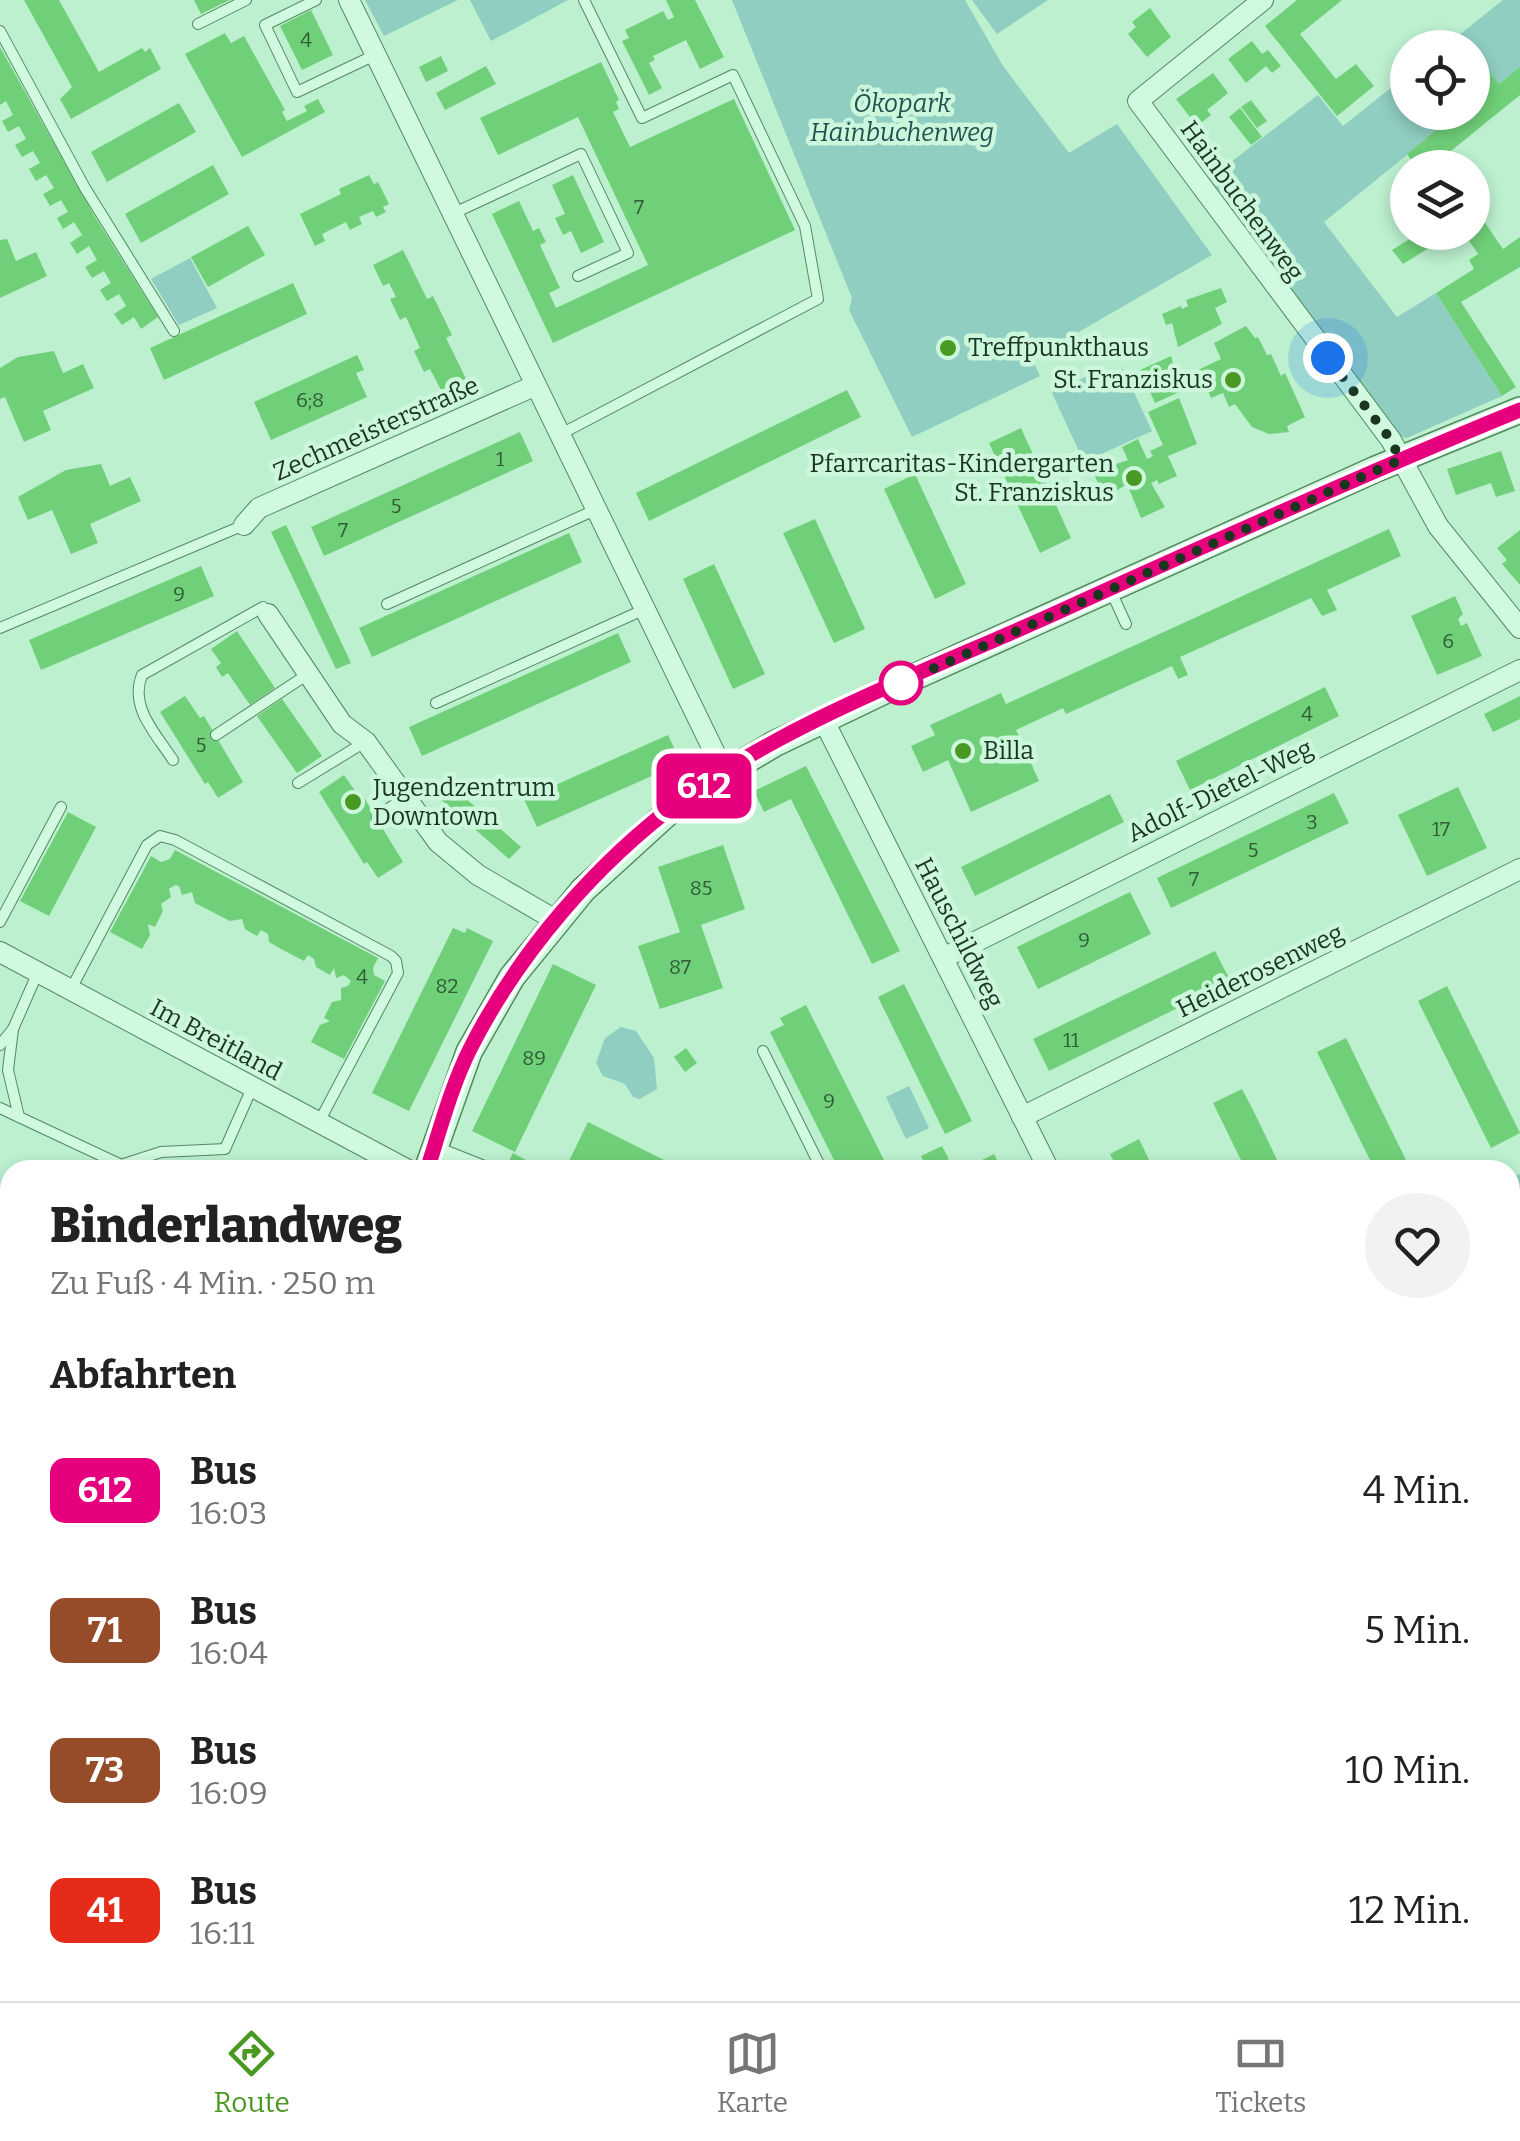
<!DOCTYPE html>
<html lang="de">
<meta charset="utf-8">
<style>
:root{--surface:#fff;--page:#f2f2f2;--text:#222;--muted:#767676;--line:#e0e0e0;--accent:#499922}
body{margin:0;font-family:Bitter,serif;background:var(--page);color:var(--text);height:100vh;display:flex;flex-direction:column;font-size:38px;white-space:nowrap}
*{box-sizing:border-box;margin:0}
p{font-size:32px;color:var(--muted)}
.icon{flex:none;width:55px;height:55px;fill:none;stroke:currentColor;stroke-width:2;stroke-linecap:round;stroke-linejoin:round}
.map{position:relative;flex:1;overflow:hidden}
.side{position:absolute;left:0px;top:1160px;width:1520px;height:842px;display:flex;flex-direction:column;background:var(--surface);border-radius:30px 30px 0 0;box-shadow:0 5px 15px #0003}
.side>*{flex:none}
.badge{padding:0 20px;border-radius:15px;font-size:35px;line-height:65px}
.buttons{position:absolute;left:1390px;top:30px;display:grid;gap:20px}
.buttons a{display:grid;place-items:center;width:100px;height:100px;border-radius:50%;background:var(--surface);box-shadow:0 5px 15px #0003;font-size:50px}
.you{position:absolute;width:50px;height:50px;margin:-25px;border:8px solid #fff;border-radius:50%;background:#1a73e8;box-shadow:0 0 0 15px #1a73e833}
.map>.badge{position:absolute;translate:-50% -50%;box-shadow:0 0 0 5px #fff}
h2{padding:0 50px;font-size:38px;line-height:90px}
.round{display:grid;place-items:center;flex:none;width:105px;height:105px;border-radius:52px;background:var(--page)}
.overview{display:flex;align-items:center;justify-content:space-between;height:170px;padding:0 50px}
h1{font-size:48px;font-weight:800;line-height:75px}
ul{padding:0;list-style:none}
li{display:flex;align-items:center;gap:30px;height:140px;padding:0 50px}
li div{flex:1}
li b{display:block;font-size:38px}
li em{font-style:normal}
li .badge{min-width:110px;font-weight:700;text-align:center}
.tabs{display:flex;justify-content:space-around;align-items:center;height:140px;border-top:2px solid var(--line);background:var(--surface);font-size:28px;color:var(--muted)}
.tabs a{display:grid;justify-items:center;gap:5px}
.tabs .current{color:var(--accent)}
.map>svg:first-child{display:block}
</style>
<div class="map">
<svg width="1520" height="2001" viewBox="0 0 1520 2001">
<rect width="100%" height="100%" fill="#bcf0cf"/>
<!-- farmland -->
<path fill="#a9e5c8" d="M1520 1764V2001H1453L1455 1993 1510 1992V1793Z"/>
<!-- green -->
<g fill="#90cec1">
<path d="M365 0H458L384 36Z"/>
<path d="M470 0H568L491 41Z"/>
<path d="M732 0H965L1003 66 1069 153 1117 124 1212 255 1032 359 1040 376 912 437 849 310 852 298Z"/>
<path d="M972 0H1048L997 34Z"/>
<path d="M1503 0H1520V67L1499 84 1481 61 1473 68 1472 48H1443Z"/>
<path d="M1407 75 1408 112 1459 113 1324 222 1397 317 1436 293 1502 396 1407 438 1402 437 1388 422 1209 179 1318 95 1343 126Z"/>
<path d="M190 258 217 308 179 325 151 279Z"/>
<path d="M1123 369 1152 431 1084 462 1052 393 1088 376 1092 383Z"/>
<path d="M621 1027 636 1031 654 1058 657 1089 640 1099 633 1097 625 1084 603 1076 596 1063 605 1038Z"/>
<path d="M909 1086 929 1128 906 1139 886 1097Z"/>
<path d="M1520 1174V1636L1510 1649V1179Z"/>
</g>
<!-- building -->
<g fill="#70d079">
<path d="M24 0H59L99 72 142 48 145 52 150 48 161 69 71 119 60 99 72 87Z"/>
<path d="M194 0H230L201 14Z"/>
<path d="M666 0H695L724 57 700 69 686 40 653 56 655 60 649 63 662 88 649 95 622 41 629 38 625 30 663 11 668 20 674 17Z"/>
<path d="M1297 0H1342L1300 34 1336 79 1356 64 1374 86 1337 116 1265 26Z"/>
<path d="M1150 8 1171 37 1147 57 1128 34 1136 27 1132 22Z"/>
<path d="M311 10 333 55 302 70 280 26Z"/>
<path d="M225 33 231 43 244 36 285 110 282 112 287 121 307 111 304 106 318 99 325 112 242 157 185 54Z"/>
<path d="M1252 41 1262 54 1268 50 1281 66 1272 73 1266 66 1246 83 1228 59Z"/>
<path d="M0 47 95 217 158 317 141 329 134 317 122 325 114 314 126 306 119 294 107 301 100 290 111 283 104 271 92 278 85 267 97 260 89 246 77 254 70 243 82 235 74 222 63 229 57 218 68 212 61 200 50 206 43 194 54 188 46 175 36 181 29 169 40 163 33 151 22 157 15 145 26 139 19 126 8 132 2 121 13 115 6 101 0 105Z"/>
<path d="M441 56 448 71 426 82 419 67Z"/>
<path d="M1481 61 1499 84 1520 67V95L1441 159 1447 168H1417L1407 154 1459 112H1472L1476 100 1472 96V68Z"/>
<path d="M601 62 619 100 616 102 619 109 613 112 630 147 734 99 795 230 553 343 492 214 519 201 533 231 539 228 546 242 540 245 560 288 549 293 556 308 648 265 578 117 498 155 480 118Z"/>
<path d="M486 66 496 84 445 110 436 93Z"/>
<path d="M1213 73 1228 93 1207 110 1211 115 1201 123 1197 118 1193 121 1176 99Z"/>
<path d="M1251 100 1267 121 1257 128 1241 107Z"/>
<path d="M179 103 196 132 107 182 91 152Z"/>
<path d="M1240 108 1262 137 1251 145 1229 117Z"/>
<path d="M213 165 229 194 141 243 125 214Z"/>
<path d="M369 175 374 184 378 182 389 204 383 207 386 212 376 217 373 211 359 217 362 224 350 230 346 222 322 234 325 241 315 246 300 214 341 194 339 189Z"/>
<path d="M573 175 604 242 581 253 571 231 563 235 555 218 565 214 552 185Z"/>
<path d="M1472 204 1503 249 1520 237V267L1461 302 1516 387 1502 396 1436 293 1474 269 1469 260 1478 254 1463 232H1472Z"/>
<path d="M248 226 265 255 208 287 191 257Z"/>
<path d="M1421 232H1444L1447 237 1403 264 1392 250Z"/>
<path d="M7 239 16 261 36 252 47 276 0 298V240Z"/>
<path d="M403 250 427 299 433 296 452 335 446 338 472 391 441 406 436 395 442 392 430 369 424 372 414 351 420 348 406 317 400 320 390 299 396 297 389 283 383 286 373 265Z"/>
<path d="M293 283 307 314 164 380 150 348Z"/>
<path d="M1221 288 1227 302 1215 308 1222 324 1178 347 1172 323 1166 325 1162 314 1181 306 1182 309 1188 306 1186 300Z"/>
<path d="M1246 326 1255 338 1258 337 1267 355 1271 354 1281 376 1285 373 1305 417 1287 426 1289 432 1269 434 1252 427 1235 404 1229 407 1223 393 1211 398 1204 381 1155 403 1140 370 1171 356 1177 380 1221 359 1214 343Z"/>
<path d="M54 351 63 373 83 364 94 388 43 411 51 430 24 442 5 397 0 399V368L18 357Z"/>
<path d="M357 355 364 370 356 373 367 397 271 440 254 402Z"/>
<path d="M847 390 861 417 649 521 636 493Z"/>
<path d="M1179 398 1197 444 1168 456 1177 476 1159 484 1157 480 1151 483 1165 507 1141 518 1127 484 1105 498 1093 472 1128 460 1122 447 1138 439 1147 459 1153 456 1150 451 1163 445 1148 412Z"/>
<path d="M1021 428 1071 538 1040 553 989 443Z"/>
<path d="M520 432 533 461 324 556 311 527Z"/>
<path d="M1501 451 1515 491 1496 497 1491 483 1456 495 1447 469Z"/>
<path d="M101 464 110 486 130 477 141 501 90 524 98 543 71 554 52 510 28 520 18 497 66 470Z"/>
<path d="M915 474 966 584 935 599 884 489Z"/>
<path d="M815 519 865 629 834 643 783 533Z"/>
<path d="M286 525 351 663 336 669 271 532Z"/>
<path d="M1389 529 1401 556 1327 590 1337 610 1322 616 1311 598 1180 657 1188 675 1178 679 1172 666 1066 714 1063 708 1016 730 1039 781 971 812 948 760 923 772 911 746 935 735 930 725 1001 693 1006 704Z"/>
<path d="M1520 530V585L1502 564 1507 560 1497 548Z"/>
<path d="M569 533 582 562 372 657 359 628Z"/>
<path d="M714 564 765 674 733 689 683 579Z"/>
<path d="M201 566 214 596 41 670 29 640Z"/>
<path d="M1455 596 1463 614 1458 619 1461 626 1467 623 1482 656 1437 675 1411 616Z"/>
<path d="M237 631 275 688 250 705 228 673 222 677 216 667 221 663 211 649Z"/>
<path d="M618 633 631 662 422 756 409 727Z"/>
<path d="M1325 687 1339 716 1190 790 1176 761Z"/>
<path d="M185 696 200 718 204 716 243 782 218 798 208 782 205 784 160 712Z"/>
<path d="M1520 696V719L1493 732 1484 714Z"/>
<path d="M282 699 322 756 297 773 257 716Z"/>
<path d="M668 735 681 763 537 827 524 799Z"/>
<path d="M806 766 900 951 872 964 791 799 764 812 754 791Z"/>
<path d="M344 775 360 798 363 796 403 862 378 878 367 862 364 864 319 792Z"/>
<path d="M448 783 521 847 509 859 437 796Z"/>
<path d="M1458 787 1487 848 1427 876 1398 815Z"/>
<path d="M1334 793 1349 823 1171 908 1157 878Z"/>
<path d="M1110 794 1124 822 975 896 961 867Z"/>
<path d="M68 812 96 827 49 916 20 901Z"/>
<path d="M723 845 745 909 701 925 723 988 660 1009 638 946 680 932 658 867Z"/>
<path d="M175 850 378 958 373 968 374 975 385 981 344 1059 311 1042 320 1025 330 1021 324 1018 332 1002 341 1000V988L348 986 351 981 344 975 336 978 334 968 330 975 316 967 314 959 308 955 304 961 283 950 269 942 268 934 261 930 257 936 245 929 242 919 230 921 195 903 192 892 182 895 179 886 175 885 169 889 171 897 161 904 163 911 155 927 148 924 150 935 142 949 110 932 151 856 161 862 170 859Z"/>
<path d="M1130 892 1151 934 1038 989 1017 947Z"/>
<path d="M453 928 465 933 467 928 493 941 409 1111 372 1093Z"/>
<path d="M1215 951 1231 982 1049 1071 1033 1039Z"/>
<path d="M553 964 596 985 515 1152 472 1131Z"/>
<path d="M904 984 972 1121 945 1134 878 997Z"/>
<path d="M1447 986 1520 1133 1491 1148 1418 1001Z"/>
<path d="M806 1005 889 1170H839L770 1032 784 1025 780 1018Z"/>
<path d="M1346 1038 1370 1087 1411 1170H1375L1365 1150 1317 1052Z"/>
<path d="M686 1048 697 1063 685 1072 674 1057Z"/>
<path d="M1242 1089 1254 1112 1282 1170H1246L1237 1152 1213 1103Z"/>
<path d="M588 1122 656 1156 685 1170H582L568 1163Z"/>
<path d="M1139 1139 1154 1170H1118L1110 1154Z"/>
<path d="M942 1146 949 1159 927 1169 921 1156Z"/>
<path d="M513 1153 535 1165 533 1170H516L507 1165Z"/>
<path d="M994 1154 1002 1170H962Z"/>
<path d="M0 1416 10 1421V1434L0 1455Z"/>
<path d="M2 1629 10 1635V1718L0 1713Z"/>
<path d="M459 1992H500L509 2001H460L455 1996Z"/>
<path d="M698 1992H706L710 2000 715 1997 712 1992H739L743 1998 738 2001H684Z"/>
<path d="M1140 1992 1147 1996 1149 1992H1177L1173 2001H1136Z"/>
<path d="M1234 1992H1309L1327 2001H1242L1232 1996Z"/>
</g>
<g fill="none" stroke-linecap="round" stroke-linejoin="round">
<!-- service casing -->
<g stroke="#55885f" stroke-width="12">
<g id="service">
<path d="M316 0 265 25 297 92 375 55"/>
<path d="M198 24 246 0"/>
<path d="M0 31 85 188 174 331"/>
<path d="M452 214 581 154 628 253 578 276"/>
<path d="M559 435 818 299 805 226 733 75 642 118 584 0"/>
<path d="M1110 589 1126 624"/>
<path d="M387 604 595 510"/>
<path d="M0 628 244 525"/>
<path d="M436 703 643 610"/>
<path d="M216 735 308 674"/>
<path d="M173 760C156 734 129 707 142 675L263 607 268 614"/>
<path d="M298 783 365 742"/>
<path d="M377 817 405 797"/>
<path d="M0 922 61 807"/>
<path d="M71 989 147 845 160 836 175 840 391 956 396 961 398 973 319 1122"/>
<path d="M13 1029 8 1070 19 1117"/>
<path d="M0 1045 13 1029 38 972"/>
<path d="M763 1051 822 1170"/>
<path d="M0 1108 132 1170"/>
<path d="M121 1165 161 1152 225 1149 252 1088"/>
<path d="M0 1372 10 1369"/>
<path d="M0 1522 10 1500"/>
<path d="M0 1591 10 1599"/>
<path d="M1510 1662 1520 1648"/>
<path d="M0 1730 10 1735"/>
<path d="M0 1988 10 1962"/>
<path d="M603 1992 617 2001"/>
</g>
</g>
<!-- minor casing -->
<g stroke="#55885f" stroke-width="22">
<g id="minor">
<path d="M349 0 724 772"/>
<path d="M1263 0 1138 101 1391 440 1438 526 1520 628"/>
<path d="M244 525 259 508 534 386"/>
<path d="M268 614 342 724 366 742 438 842 478 875 557 921"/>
<path d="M823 719 1049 1170"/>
<path d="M0 952 408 1170"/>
<path d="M943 958 1520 670"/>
<path d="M1022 1117 1520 869"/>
<path d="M433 1151 481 1170"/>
<path d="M593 1992 598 2001"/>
<path d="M963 1992 982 2001"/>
<path d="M413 2001 422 1992"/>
</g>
</g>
<!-- tertiary casing -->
<g stroke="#55885f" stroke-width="28">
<g id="tertiary">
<path d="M427 1170 469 1052 512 977 583 890 684 798 774 744 901 683 1376 469 1520 410"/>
<path d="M1510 1749 1520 1728"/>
<path d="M0 1798 10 1787"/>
<path d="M1436 2001 1438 1992"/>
</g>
</g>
<!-- service -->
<use href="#service" stroke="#cffadf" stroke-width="10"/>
<!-- minor -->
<use href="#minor" stroke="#cffadf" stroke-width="20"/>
<!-- tertiary -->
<use href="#tertiary" stroke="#cffadf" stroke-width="25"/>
</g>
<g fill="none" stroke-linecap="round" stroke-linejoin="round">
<!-- line casing -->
<g stroke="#fff" stroke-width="22">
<path id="line" d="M427 1170C440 1130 451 1087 470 1049 519 952 596 863 684 798 789 721 937 667 1056 613 1210 543 1364 474 1520 410"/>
</g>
<!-- line -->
<use href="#line" stroke="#e6007e" stroke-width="15"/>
<!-- walk -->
<path stroke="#1a361f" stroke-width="10" stroke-dasharray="0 18" d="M901 683 1400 460 1391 440 1328 358"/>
</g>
<!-- markers -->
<g fill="#499922" stroke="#ccf7dc" stroke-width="4">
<circle cx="948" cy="348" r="10"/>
<circle cx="1233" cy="380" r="10"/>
<circle cx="1134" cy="478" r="10"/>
<circle cx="963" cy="751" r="10"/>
<circle cx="353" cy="802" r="10"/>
</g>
<circle fill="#fff" stroke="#e6007e" stroke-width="5" cx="901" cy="683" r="20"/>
<g text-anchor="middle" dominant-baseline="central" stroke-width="9" stroke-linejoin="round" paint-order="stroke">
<!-- number labels -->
<g font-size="20" fill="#305c36">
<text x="306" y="40">4</text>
<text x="639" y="207">7</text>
<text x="310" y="400">6;8</text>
<text x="500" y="459">1</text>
<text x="396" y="506">5</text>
<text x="343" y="530">7</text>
<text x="179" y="594">9</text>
<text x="1448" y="641">6</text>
<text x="1307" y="714">4</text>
<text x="201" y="745">5</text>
<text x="1312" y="822">3</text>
<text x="1441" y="829">17</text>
<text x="1253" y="850">5</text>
<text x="1194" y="879">7</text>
<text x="701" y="888">85</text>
<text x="1084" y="940">9</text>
<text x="680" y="967">87</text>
<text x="362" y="977">4</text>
<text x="447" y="986">82</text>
<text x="1071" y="1040">11</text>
<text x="534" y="1058">89</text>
<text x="829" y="1101">9</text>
</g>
<!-- park labels -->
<g font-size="25" font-style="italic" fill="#205350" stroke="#ccf7dc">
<text x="902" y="104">Ökopark<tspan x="902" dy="29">Hainbuchenweg</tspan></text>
</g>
<!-- street labels -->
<g font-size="25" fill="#1a361f" stroke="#ccf7dc">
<text transform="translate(1242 201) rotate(54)">Hainbuchenweg</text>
<text transform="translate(376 429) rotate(-24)">Zechmeisterstraße</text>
<text transform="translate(1220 791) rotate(-26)">Adolf-Dietel-Weg</text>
<text transform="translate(959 933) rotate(63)">Hauschildweg</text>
<text transform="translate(1260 971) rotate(-26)">Heiderosenweg</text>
<text transform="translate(216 1040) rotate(28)">Im Breitland</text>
</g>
<!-- poi labels -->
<g font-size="25" fill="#1a361f" stroke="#ccf7dc" text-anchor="start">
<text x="968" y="348">Treffpunkthaus</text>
<text x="1213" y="380" text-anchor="end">St. Franziskus</text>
<text x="1114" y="464" text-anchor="end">Pfarrcaritas-Kindergarten<tspan x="1114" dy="29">St. Franziskus</tspan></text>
<text x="983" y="751">Billa</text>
<text x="373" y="788">Jugendzentrum<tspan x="373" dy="29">Downtown</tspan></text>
</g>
</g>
</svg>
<div class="buttons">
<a><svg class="icon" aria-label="locate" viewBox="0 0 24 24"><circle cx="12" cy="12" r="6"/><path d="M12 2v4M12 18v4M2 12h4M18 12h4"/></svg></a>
<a><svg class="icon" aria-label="layers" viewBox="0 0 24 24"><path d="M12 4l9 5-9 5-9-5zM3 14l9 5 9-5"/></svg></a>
</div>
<div class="you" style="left:1328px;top:358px"></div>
<b class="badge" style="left:704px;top:786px;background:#e6007e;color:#fff">612</b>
<section class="side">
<div class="overview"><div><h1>Binderlandweg</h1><p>Zu Fuß · 4 Min. · 250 m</p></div><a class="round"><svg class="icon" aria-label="heart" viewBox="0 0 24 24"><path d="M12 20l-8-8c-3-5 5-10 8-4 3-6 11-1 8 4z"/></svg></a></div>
<h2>Abfahrten</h2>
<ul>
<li><span class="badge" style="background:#e6007e;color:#fff">612</span><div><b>Bus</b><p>16:03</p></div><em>4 Min.</em></li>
<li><span class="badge" style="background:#964c29;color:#fff">71</span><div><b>Bus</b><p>16:04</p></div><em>5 Min.</em></li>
<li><span class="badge" style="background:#964c29;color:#fff">73</span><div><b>Bus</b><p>16:09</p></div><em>10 Min.</em></li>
<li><span class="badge" style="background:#e52c1a;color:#fff">41</span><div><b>Bus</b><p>16:11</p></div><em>12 Min.</em></li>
</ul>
</section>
</div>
<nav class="tabs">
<a class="current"><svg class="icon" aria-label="directions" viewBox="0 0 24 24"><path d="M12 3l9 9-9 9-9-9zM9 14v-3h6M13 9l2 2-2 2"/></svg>Route</a>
<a><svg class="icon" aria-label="map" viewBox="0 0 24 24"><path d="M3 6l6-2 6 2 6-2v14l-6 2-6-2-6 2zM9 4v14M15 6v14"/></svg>Karte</a>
<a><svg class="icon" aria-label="tickets" viewBox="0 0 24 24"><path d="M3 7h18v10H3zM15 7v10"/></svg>Tickets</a>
</nav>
